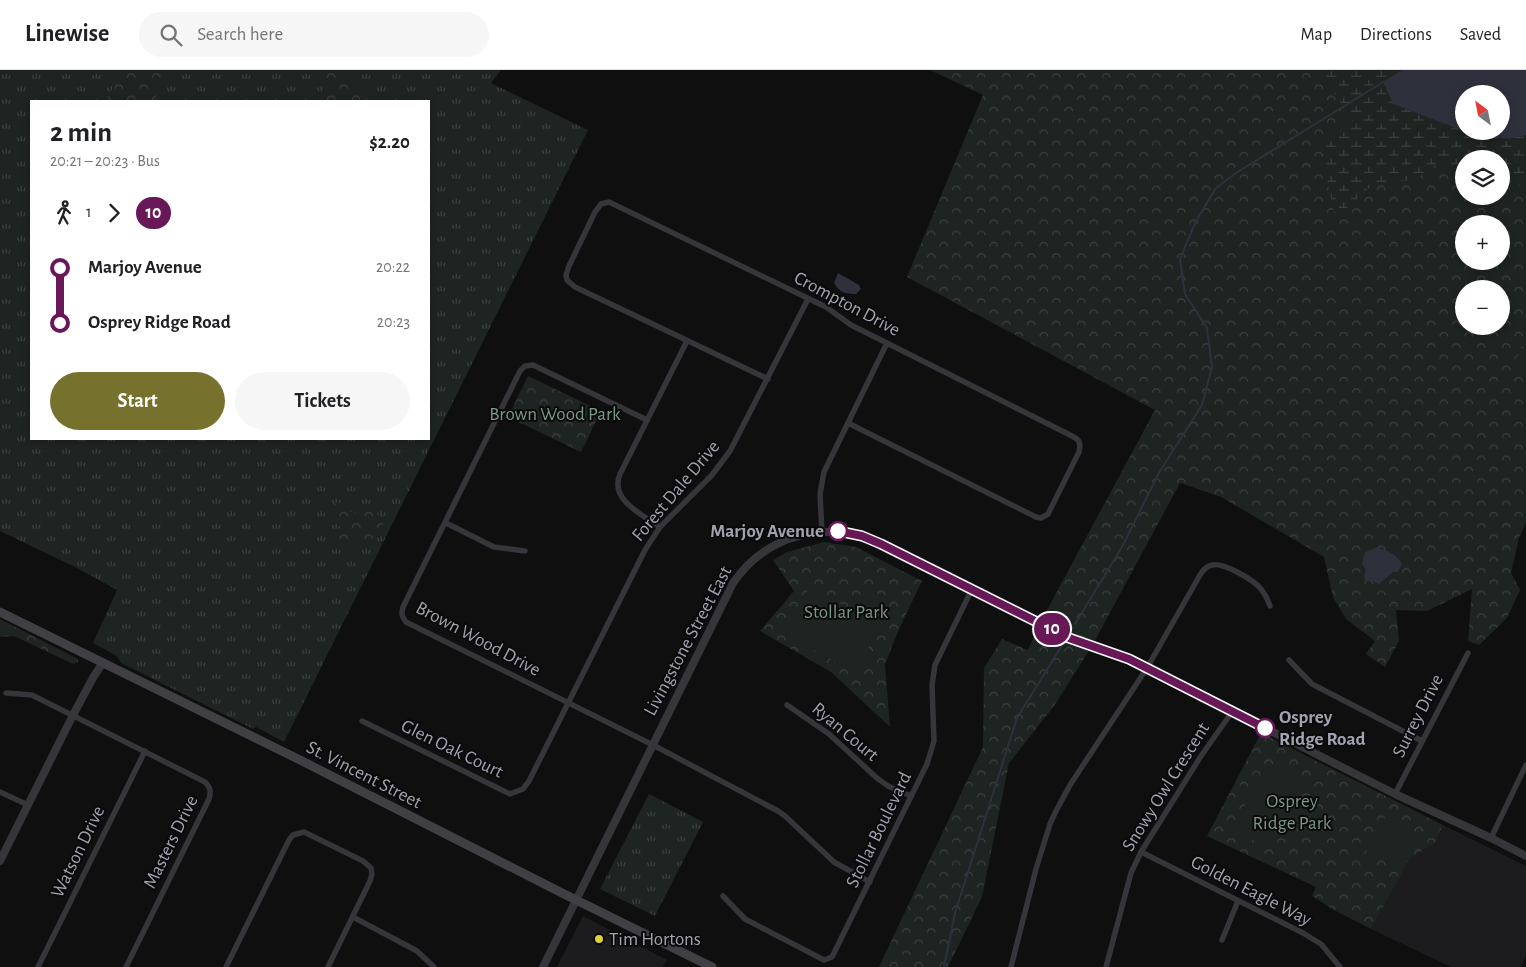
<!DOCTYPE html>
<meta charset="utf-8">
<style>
:root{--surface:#fff;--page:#f6f6f6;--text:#202124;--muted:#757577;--line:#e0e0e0;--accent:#76712d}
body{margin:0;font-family:"Alegreya Sans",sans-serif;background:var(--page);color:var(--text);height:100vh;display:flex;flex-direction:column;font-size:19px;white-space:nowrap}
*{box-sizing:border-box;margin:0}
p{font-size:16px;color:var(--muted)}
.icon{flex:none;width:28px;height:28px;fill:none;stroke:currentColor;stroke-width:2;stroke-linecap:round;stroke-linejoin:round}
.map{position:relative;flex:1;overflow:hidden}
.sheet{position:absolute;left:30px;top:30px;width:400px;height:340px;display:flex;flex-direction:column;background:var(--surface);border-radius:0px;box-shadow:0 2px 8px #0003}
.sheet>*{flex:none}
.badge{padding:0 10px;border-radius:16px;font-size:18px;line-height:32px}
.needle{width:32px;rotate:328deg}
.controls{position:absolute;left:1455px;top:15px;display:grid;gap:10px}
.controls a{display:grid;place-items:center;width:55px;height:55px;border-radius:50%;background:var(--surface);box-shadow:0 2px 8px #0003;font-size:25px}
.map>.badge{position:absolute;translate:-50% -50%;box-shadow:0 0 0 2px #fff}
.legs{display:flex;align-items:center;gap:8px;height:55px;padding:0 20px;font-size:16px}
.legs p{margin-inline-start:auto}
.overview{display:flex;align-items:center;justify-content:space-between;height:85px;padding:0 20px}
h1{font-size:28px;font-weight:700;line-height:38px}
.button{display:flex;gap:10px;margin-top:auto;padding:10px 20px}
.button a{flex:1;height:58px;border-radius:30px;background:var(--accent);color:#fff;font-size:20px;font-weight:700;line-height:58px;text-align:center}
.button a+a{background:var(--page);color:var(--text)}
ul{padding:0 20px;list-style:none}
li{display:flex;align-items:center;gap:18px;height:55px;font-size:19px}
li i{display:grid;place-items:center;width:8px;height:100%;margin:0 6px;background:currentColor}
li i::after{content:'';width:12px;height:12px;margin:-6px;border:4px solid;border-radius:50%;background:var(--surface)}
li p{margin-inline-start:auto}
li:first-child i{background:linear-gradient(#0000 50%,currentColor 0)}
li:last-child i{background:linear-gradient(currentColor 50%,#0000 0)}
header{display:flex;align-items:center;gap:30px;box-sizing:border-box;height:70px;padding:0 25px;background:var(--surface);border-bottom:1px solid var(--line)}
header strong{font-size:24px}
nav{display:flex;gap:28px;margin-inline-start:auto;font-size:18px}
.search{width:350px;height:45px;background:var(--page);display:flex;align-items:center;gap:12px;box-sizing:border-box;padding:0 18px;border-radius:28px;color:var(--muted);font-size:19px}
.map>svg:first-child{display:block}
</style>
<header>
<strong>Linewise</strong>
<div class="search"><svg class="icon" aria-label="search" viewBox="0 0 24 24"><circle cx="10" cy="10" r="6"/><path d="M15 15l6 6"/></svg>Search here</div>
<nav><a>Map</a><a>Directions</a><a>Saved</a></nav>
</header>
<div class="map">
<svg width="1526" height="897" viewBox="0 0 1526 897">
<defs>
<pattern id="grass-tufts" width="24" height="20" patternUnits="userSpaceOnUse" patternTransform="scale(1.25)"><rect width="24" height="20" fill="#1e2421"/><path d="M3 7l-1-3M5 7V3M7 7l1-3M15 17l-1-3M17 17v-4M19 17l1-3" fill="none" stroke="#3c413f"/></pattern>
<pattern id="forest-crowns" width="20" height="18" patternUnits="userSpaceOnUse" patternTransform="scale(1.25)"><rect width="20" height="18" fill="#1e2421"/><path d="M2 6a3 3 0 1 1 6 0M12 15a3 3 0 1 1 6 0" fill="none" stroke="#3c413f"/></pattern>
<pattern id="wetland-marsh" width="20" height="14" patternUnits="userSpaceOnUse" patternTransform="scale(1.25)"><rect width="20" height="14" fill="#1e2421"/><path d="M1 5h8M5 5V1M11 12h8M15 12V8" fill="none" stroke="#3c413f"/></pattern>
</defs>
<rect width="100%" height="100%" fill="#0f0f10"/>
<!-- built -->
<g fill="#1c1b1d">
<path d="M1443 755 1526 796V886L1521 897H1451L1371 859 1410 787 1435 773Z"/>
<path d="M583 846 667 890 663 897H557Z"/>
</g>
<!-- grass -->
<g fill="url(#grass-tufts)" fill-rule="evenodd">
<path d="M0 0H501L491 13 588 60 284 672 256 657 253 659 121 593 117 586 93 573 117 520 77 498 0 461ZM31 31H429V369H31Z"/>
<path d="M649 724 703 752 655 846 600 819Z"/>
</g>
<!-- forest -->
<g fill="url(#forest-crowns)" fill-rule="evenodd">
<path d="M122 0H173L153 31H106Z"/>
<path d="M325 0H346L348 8 355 13 361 31H321Z"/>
<path d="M930 0H1526V453L1519 468 1511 503 1520 520 1507 548 1479 575 1468 571 1472 519 1427 541 1396 540 1399 571 1385 597 1366 584 1375 571 1346 549 1333 527 1324 487 1221 427 1180 413 1092 576 1054 636 1009 693 982 827 948 897H879L983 677 984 598 1002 569 1028 580 1040 553 1155 340 907 207 983 25ZM1464 24H1501V61H1464ZM1464 89H1501V126H1464ZM1464 154H1501V191H1464ZM1464 219H1501V256H1464Z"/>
<path d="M528 306 601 341 581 382 508 347Z"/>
<path d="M337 432 343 433C345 435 346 438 348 440 361 450 372 432 384 452L371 471H351L339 474 337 472 341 460V457L325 445V443Z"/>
<path d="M824 472 856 477 922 511 899 559 885 594 890 657 831 602 760 561 794 521 773 490 787 482Z"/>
<path d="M0 549 78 589V592L73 594 14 566 0 567Z"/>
<path d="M1261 663 1443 755 1435 773 1410 788 1371 859 1332 839 1312 826 1316 817 1207 766Z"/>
</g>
<!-- wetland -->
<g fill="url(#wetland-marsh)">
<path d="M1323 0H1402L1383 12 1464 61 1507 69 1526 65V114L1501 120V89H1464V114L1458 110 1441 90 1416 109 1371 116 1347 138 1334 142 1323 91 1324 74 1353 51 1335 24Z"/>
<path d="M1523 273 1526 274V298L1518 286Z"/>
</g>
<!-- pitch -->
<g fill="#1e2421">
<path d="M810 517 881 557 854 603 783 562Z"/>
<path d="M864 517 888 529 881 543 857 532Z"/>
<path d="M1267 693 1306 712 1272 780 1233 760Z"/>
<path d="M1384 748 1420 768 1402 801 1366 781Z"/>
</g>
<!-- water -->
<g fill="#2e313b">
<path d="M1402 0H1526V65L1507 69 1465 61H1501V24H1464V61L1393 34 1383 12Z"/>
<path d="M838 203 859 215 861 219 856 224C845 224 839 222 834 213Z"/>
<path d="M1375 478C1389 480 1395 483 1402 494L1398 502H1393L1379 514 1371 510 1366 511 1364 508 1366 500 1362 494 1365 482Z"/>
</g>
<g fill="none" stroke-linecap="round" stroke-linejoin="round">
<!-- stream -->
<g stroke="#2e313b" stroke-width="2">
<path d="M1075 554 1122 477 1160 401 1202 335 1212 297 1207 258 1185 224 1180 189 1196 151 1216 118 1236 103 1383 12"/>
<path d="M1068 565 1071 560"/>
<path d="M944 897 955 843 1017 648 1066 569"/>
</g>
<!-- minor -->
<g stroke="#35353a" stroke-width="5.5">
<path d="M768 309 575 217 567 210 566 205 569 196 595 142 601 134 609 132 826 237 851 255 1072 366C1080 370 1081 373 1079 382L1048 444 1041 448 1036 447 848 353"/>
<path d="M647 350 533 295 525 296 520 301 403 537C401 544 402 547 406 552L653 675 778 741 785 746 834 792 870 812"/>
<path d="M446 453 494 477 525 481"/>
<path d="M660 457C643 445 609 430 620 404L687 271"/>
<path d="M822 462 820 424 824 402 887 273"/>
<path d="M1289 590 1312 614 1422 671"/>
<path d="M6 623 32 625 205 712C211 718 211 722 209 729L126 897"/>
<path d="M787 635 829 664 878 709 888 716 911 726"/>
<path d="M362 651 510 724 523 719 529 711 645 480 660 457 712 405 730 381 808 229"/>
<path d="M0 722 28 735"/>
<path d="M1395 724 1468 583"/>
<path d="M1491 768 1526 695"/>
<path d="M1141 782 1303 863 1321 874 1340 897"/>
<path d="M723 826 745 849 824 890 832 887 927 694 934 671 932 615 935 595 972 519"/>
<path d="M353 847 417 881 434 897"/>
<path d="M1222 870 1238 831"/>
<path d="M38 897 145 681"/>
<path d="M226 897 289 770 293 765 304 762 363 791 371 798 372 804 370 811 328 897"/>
<path d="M1011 897 1036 799 1050 754 1055 743 1070 715 1147 598 1200 505C1203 500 1206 496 1212 495 1223 492 1254 510 1261 519 1265 524 1268 530 1270 536"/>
<path d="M1106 897 1131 803 1141 782 1201 686 1232 642"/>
</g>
<!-- tertiary -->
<g stroke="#35353a" stroke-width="8">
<path d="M0 791 73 645 94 606 102 594"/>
<path d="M543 897 733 513C768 463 826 450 881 473L1069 567 1129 589 1395 724 1491 768 1526 786"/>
</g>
<!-- secondary -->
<path stroke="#3f3f44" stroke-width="9" d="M0 542 300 690 566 825 712 897"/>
</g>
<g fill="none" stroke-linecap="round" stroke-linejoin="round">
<!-- line-1 casing -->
<g stroke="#fff" stroke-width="11">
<path id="line-1" d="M838 461 862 466 881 474 1069 568 1129 589 1265 658"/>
</g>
<!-- line-1 -->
<use href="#line-1" stroke="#681757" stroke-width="8"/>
</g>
<!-- markers -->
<g fill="#fff" stroke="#681757" stroke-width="2.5">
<circle cx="838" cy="461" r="9"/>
<circle cx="1265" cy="658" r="9"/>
</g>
<circle fill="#dfd238" stroke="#0a0a0b" stroke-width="2" cx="599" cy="869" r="5"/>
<g text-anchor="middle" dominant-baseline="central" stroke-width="4" stroke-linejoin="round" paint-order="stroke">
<!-- street labels -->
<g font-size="19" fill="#a1a2b0" stroke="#0a0a0b">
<text transform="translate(847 234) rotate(28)">Crompton Drive</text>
<text transform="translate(676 421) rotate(-50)">Forest Dale Drive</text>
<text transform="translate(478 569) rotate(28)">Brown Wood Drive</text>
<text transform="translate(688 571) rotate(-62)">Livingstone Street East</text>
<text transform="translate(1418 646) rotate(-63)">Surrey Drive</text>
<text transform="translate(845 662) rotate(40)">Ryan Court</text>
<text transform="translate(452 679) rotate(26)">Glen Oak Court</text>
<text transform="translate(364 705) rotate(27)">St. Vincent Street</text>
<text transform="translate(1166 717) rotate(-58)">Snowy Owl Crescent</text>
<text transform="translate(879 760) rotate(-64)">Stollar Boulevard</text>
<text transform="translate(171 772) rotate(-64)">Masters Drive</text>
<text transform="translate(78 782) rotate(-64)">Watson Drive</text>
<text transform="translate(1251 821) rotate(27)">Golden Eagle Way</text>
</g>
<!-- park labels -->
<g font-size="19" fill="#7a9984" stroke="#0a0a0b">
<text x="555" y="344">Brown Wood Park</text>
<text x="846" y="542">Stollar Park</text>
<text x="1292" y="731">Osprey<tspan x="1292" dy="22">Ridge Park</tspan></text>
</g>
<!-- stop labels -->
<g font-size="19" font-weight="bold" fill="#a1a2b0" stroke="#0a0a0b" text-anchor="end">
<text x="824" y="461">Marjoy Avenue</text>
<text x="1279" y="647" text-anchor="start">Osprey<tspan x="1279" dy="22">Ridge Road</tspan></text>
</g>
<!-- poi labels -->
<g font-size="19" fill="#a1a2b0" stroke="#0a0a0b" text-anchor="start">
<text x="609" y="869">Tim Hortons</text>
</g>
</g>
</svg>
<div class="controls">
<a><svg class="needle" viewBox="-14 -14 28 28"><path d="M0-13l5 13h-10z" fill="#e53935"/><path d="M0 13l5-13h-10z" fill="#757577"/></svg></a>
<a><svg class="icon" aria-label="layers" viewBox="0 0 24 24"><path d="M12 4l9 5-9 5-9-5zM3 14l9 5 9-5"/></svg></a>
<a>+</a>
<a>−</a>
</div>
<b class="badge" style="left:1052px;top:559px;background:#681757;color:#fff">10</b>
<section class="sheet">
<div class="overview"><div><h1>2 min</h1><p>20:21 – 20:23 · Bus</p></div><b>$2.20</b></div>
<div class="legs"><svg class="icon" aria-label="walk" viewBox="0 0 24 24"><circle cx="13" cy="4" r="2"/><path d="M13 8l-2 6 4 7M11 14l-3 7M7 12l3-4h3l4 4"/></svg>1<svg class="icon" aria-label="forward" viewBox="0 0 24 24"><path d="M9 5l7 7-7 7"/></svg><b class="badge" style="background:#681757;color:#fff">10</b></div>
<ul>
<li><i style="color:#681757"></i><b>Marjoy Avenue</b><p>20:22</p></li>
<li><i style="color:#681757"></i><b>Osprey Ridge Road</b><p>20:23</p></li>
</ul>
<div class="button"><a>Start</a><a>Tickets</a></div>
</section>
</div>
